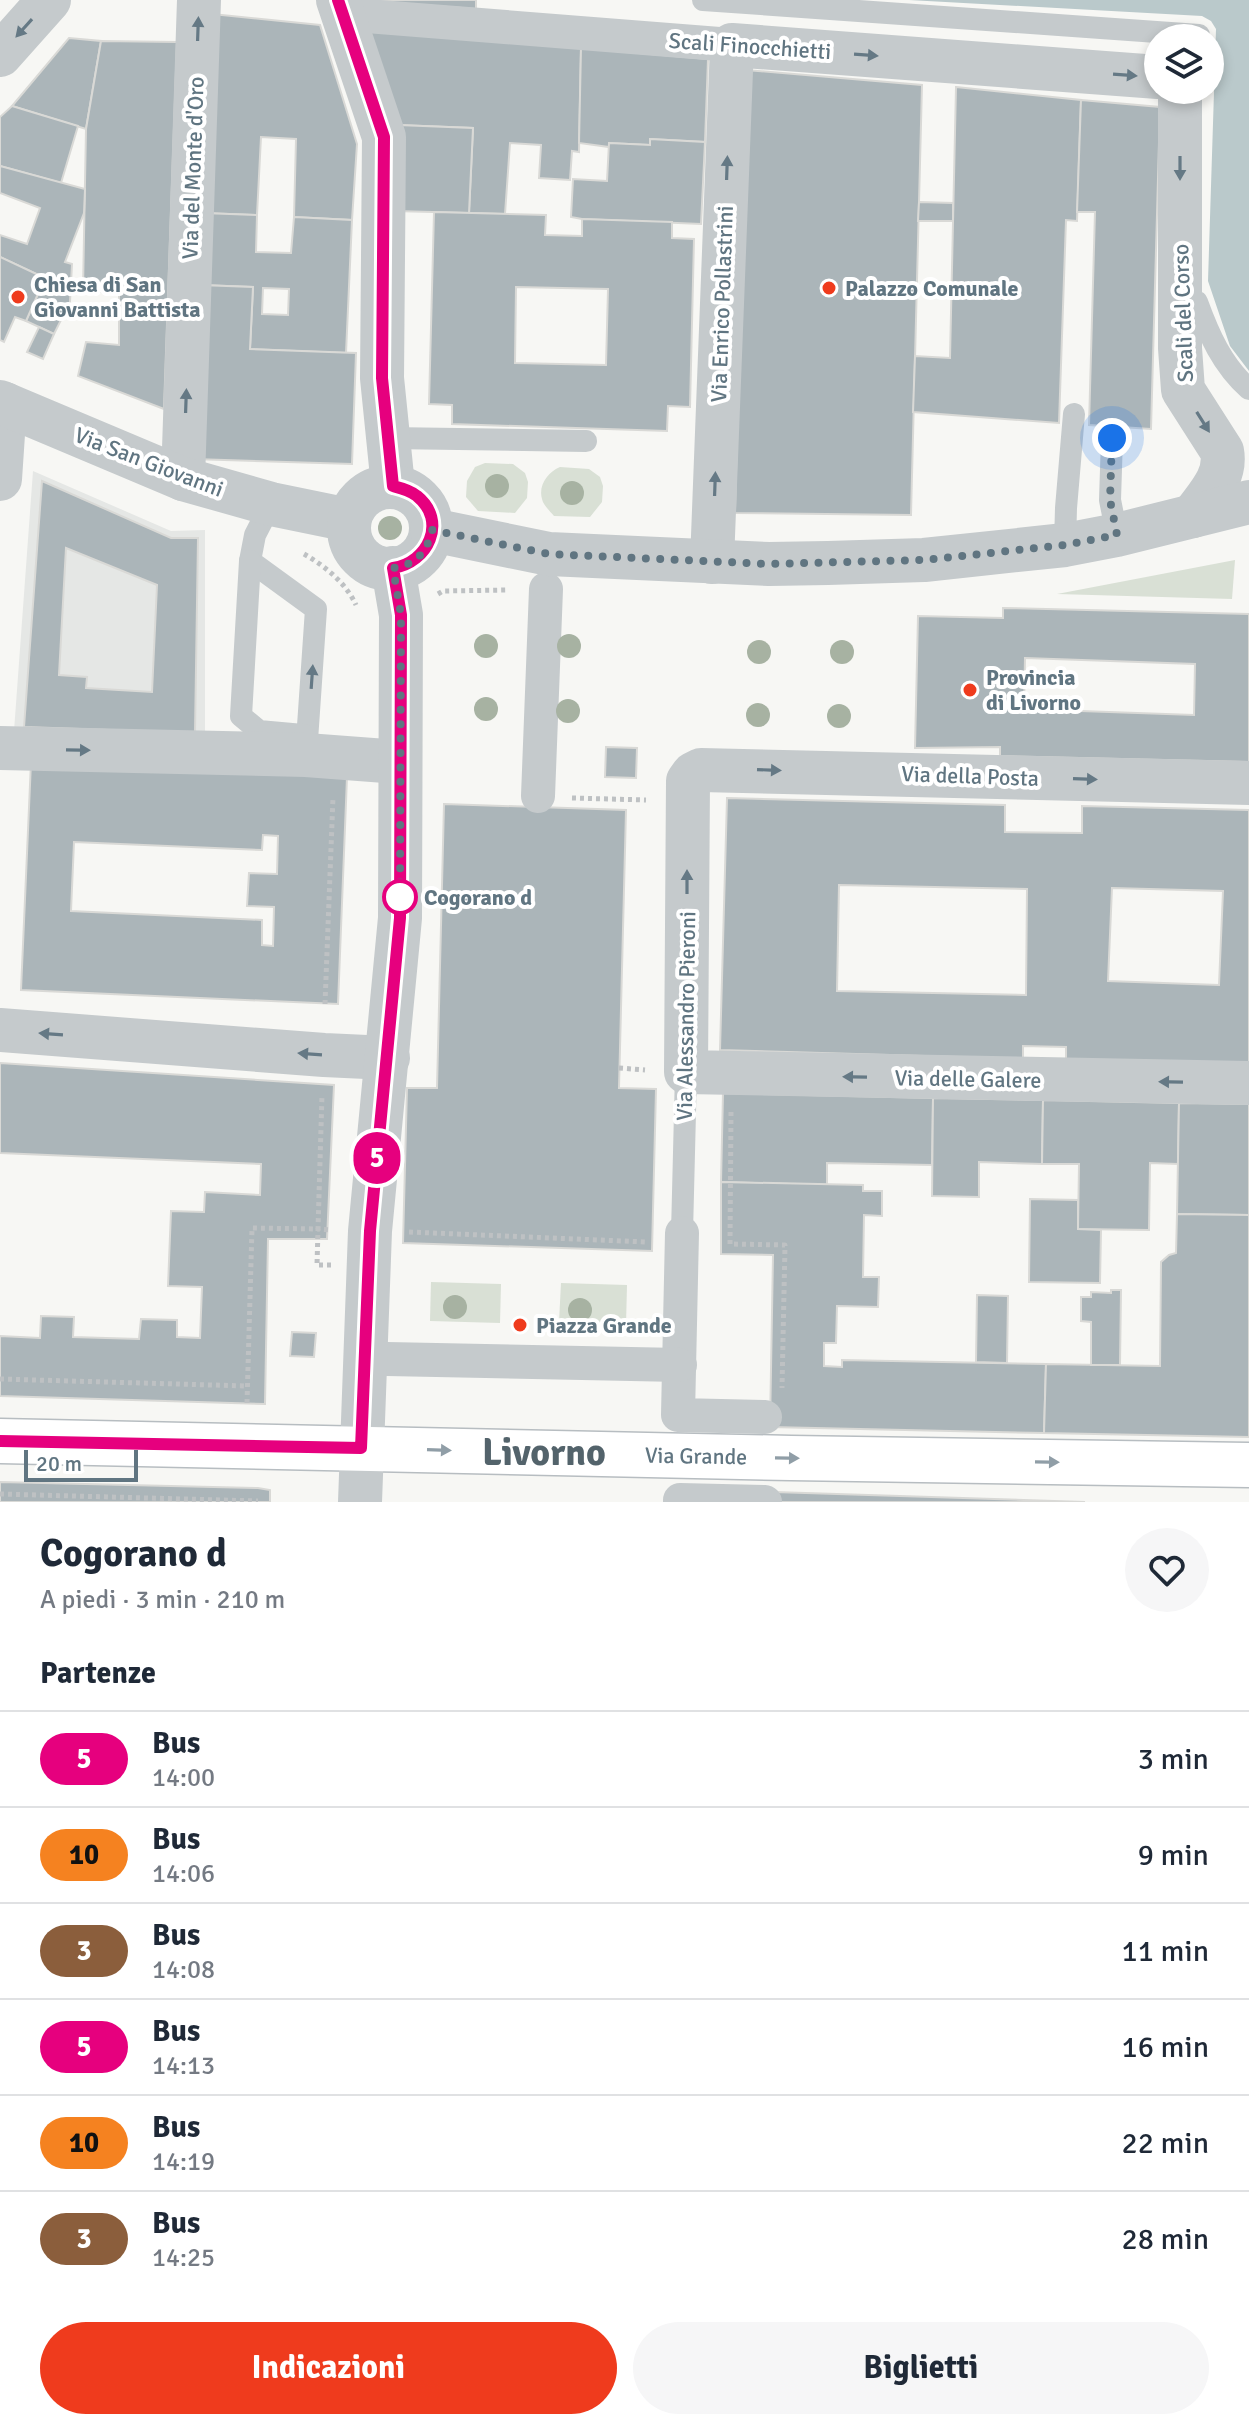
<!DOCTYPE html>
<html lang="it">
<meta charset="utf-8">
<style>
:root{--surface:#fff;--page:#f6f6f7;--text:#1f2937;--muted:#747a83;--line:#e0e1e3;--accent:#ef3b1d}
body{margin:0;font-family:Signika,sans-serif;background:var(--page);color:var(--text);height:100vh;display:flex;flex-direction:column;font-size:30px;white-space:nowrap}
*{box-sizing:border-box;margin:0}
p{font-size:26px;color:var(--muted)}
.icon{flex:none;width:44px;height:44px;fill:none;stroke:currentColor;stroke-width:2;stroke-linecap:round;stroke-linejoin:round}
.map{position:relative;height:1502px;overflow:hidden}
.details{display:flex;flex-direction:column;background:var(--surface);flex:1}
.details>*{flex:none}
.badge{padding:0 16px;border-radius:26px;font-size:28px;line-height:52px}
.tools{position:absolute;left:1144px;top:24px;display:grid;gap:16px}
.tools a{display:grid;place-items:center;width:80px;height:80px;border-radius:50%;background:var(--surface);box-shadow:0 4px 12px #0003;font-size:40px}
.scale{position:absolute;left:24px;bottom:20px;width:114px;box-sizing:border-box;padding-left:8px;border:4px solid #607581;border-top:0;font-size:22px;line-height:28px;white-space:nowrap;color:#607581;-webkit-text-stroke:6px #fff;paint-order:stroke}
.you{position:absolute;width:40px;height:40px;margin:-20px;border:6px solid #fff;border-radius:50%;background:#1a73e8;box-shadow:0 0 0 12px #1a73e833}
.map>.badge{position:absolute;translate:-50% -50%;box-shadow:0 0 0 4px #fff}
h2{padding:0 40px;font-size:30px;line-height:72px}
.round{display:grid;place-items:center;flex:none;width:84px;height:84px;border-radius:42px;background:var(--page)}
.summary{display:flex;align-items:center;justify-content:space-between;height:136px;padding:0 40px}
h1{font-size:38px;font-weight:700;line-height:60px}
.action{display:flex;gap:16px;margin-top:auto;padding:16px 40px}
.action a{flex:1;height:92px;border-radius:48px;background:var(--accent);color:#fff;font-size:32px;font-weight:700;line-height:92px;text-align:center}
.action a+a{background:var(--page);color:var(--text)}
ul{padding:0;list-style:none}
li{display:flex;align-items:center;gap:24px;height:96px;padding:0 40px;border-top:2px solid var(--line)}
li div{flex:1}
li b{display:block;font-size:30px}
li em{font-style:normal}
li .badge{min-width:88px;font-weight:700;text-align:center}
.map>svg:first-child{display:block}
</style>
<div class="map">
<svg width="1249" height="1502" viewBox="0 0 1249 1502">
<rect width="100%" height="100%" fill="#f7f7f4"/>
<!-- built -->
<path fill="#e5e7e5" d="M33 471 171 531 205 530V739L14 731Z"/>
<!-- green -->
<g fill="#d9e0d5">
<path d="M485 463 513 464 525 473 528 482 527 498 515 513 478 511 466 497 467 481 475 467Z"/>
<path d="M560 467 589 469 600 477 603 486 602 502 590 517 554 516C550 511 543 505 542 499 538 485 548 472 560 467Z"/>
<path d="M1235 560 1232 599 1057 594Z"/>
<path d="M431 1282 501 1284 500 1323 430 1321Z"/>
<path d="M561 1283 627 1285 626 1325 559 1322Z"/>
</g>
<!-- water -->
<path fill="#bac9cb" d="M909 0H1249V371L1230 346 1208 281 1216 29 1211 21 1202 16Z"/>
<!-- building -->
<g fill="#abb5b9" stroke="#d9d9d6" stroke-width="2" fill-rule="evenodd">
<path d="M352 0H476V9Z"/>
<path d="M212 14 320 25 357 144 352 220 294 217 296 139 261 137 257 215 203 213Z"/>
<path d="M364 31 581 48 579 152 572 151 570 180 539 178 541 145 510 143 505 214 469 213 473 128 398 125Z"/>
<path d="M69 38 101 41 86 129 12 106Z"/>
<path d="M101 41 177 42 164 409 78 376 86 342 119 345V294L83 290 86 129Z"/>
<path d="M581 48 708 59 705 142 650 139V145L609 143V147L579 143Z"/>
<path d="M746 70 922 85 911 515 735 513Z"/>
<path d="M956 87 1081 100 1077 221 1066 220 1059 423 913 412 915 356 950 358Z"/>
<path d="M1081 100 1160 107 1151 429 1089 425 1095 212H1077Z"/>
<path d="M12 106 78 126 61 183 0 166V117Z"/>
<path d="M398 125 473 128 469 213 395 211Z"/>
<path d="M650 139 705 142 701 224 582 219 571 217 573 179 607 181 609 143 650 145Z"/>
<path d="M0 166 85 189 84 213 65 262 72 264 70 302 54 334 26 321 45 278 0 257V235L27 244 40 208 0 193Z"/>
<path d="M919 202 953 203V221H918Z"/>
<path d="M434 212 546 215 545 235 582 236V219L672 222V238L694 239 690 407 668 406 667 431 452 424V405L429 404ZM516 287 608 289 606 365 515 363Z"/>
<path d="M203 213 257 215 256 252 291 253 294 217 352 220 346 353 250 349 253 287 200 285ZM263 288 289 289 288 315 262 314Z"/>
<path d="M0 257 45 278 26 321 15 317 4 342 0 340Z"/>
<path d="M200 285 253 287 250 349 356 353 352 464 193 459Z"/>
<path d="M39 327 54 334 43 359 27 352Z"/>
<path d="M42 481 171 538H198L195 733 24 727ZM66 548 157 585 152 692 86 688 87 677 59 675Z"/>
<path d="M1003 608 1249 614V762L1000 756V747L915 748 918 616 1003 618ZM1025 658 1195 664 1194 715 1024 709Z"/>
<path d="M606 747 637 748 636 778 605 777Z"/>
<path d="M31 762 347 777 338 1004 21 990ZM263 835 278 836 277 874 249 873 247 906 274 907 273 946 262 945V920L71 911 74 842 262 850Z"/>
<path d="M727 798 1005 805V832L1082 833V806L1249 810V1065L1066 1060V1047L1023 1046V1059L720 1050ZM839 885 1027 889 1026 995 837 991ZM1112 888 1223 891 1219 985 1108 981Z"/>
<path d="M444 804 626 810 619 1088 656 1089 652 1251 403 1243 407 1088H437Z"/>
<path d="M0 1063 334 1085 327 1239H268L265 1404 0 1396V1336L40 1338 41 1316 74 1317 73 1337 139 1339 141 1319 177 1320V1337L200 1338 202 1287 168 1286 171 1211 204 1212 205 1192 260 1195 261 1164 0 1153Z"/>
<path d="M723 1093 933 1098 932 1165 827 1163V1185L721 1182Z"/>
<path d="M933 1098 1043 1100 1042 1164 979 1162V1197L932 1196Z"/>
<path d="M1043 1100 1179 1103 1178 1164 1150 1163 1149 1230 1078 1229 1079 1164H1042Z"/>
<path d="M1179 1103 1249 1104V1215L1177 1214Z"/>
<path d="M721 1182 863 1185V1191H882V1216L864 1215 863 1277H879L878 1307 837 1306 836 1343H824V1366L842 1367V1360L1046 1364 1044 1433 770 1427 773 1255 721 1254Z"/>
<path d="M1030 1199 1078 1200V1229L1101 1230 1100 1283 1029 1282Z"/>
<path d="M1177 1214 1249 1215V1437L1044 1433 1046 1364 1160 1366 1161 1262 1169 1255 1176 1253Z"/>
<path d="M1111 1290H1121L1120 1365H1091V1322L1081 1321V1297H1091V1292L1111 1293Z"/>
<path d="M977 1295 1008 1296 1007 1363 976 1362Z"/>
<path d="M292 1332 316 1333 314 1357 290 1356Z"/>
<path d="M0 1482 258 1488 270 1490V1502H0Z"/>
<path d="M774 1492 1085 1502H773Z"/>
</g>
<g fill="none" stroke-linecap="round" stroke-linejoin="round">
<!-- secondary casing -->
<g stroke="#b7bdc1" stroke-width="47">
<path id="secondary" d="M0 1441 791 1458 1249 1465"/>
</g>
<!-- path -->
<g stroke="#bec1c3" stroke-width="5" stroke-dasharray="4 4" stroke-linecap="butt">
<path d="M304 554C325 566 346 583 356 605"/>
<path d="M438 594 443 591 507 590"/>
<path d="M572 798 646 800"/>
<path d="M325 1004 333 797"/>
<path d="M619 1068 645 1070"/>
<path d="M731 1112 730 1244 785 1245 782 1388"/>
<path d="M409 1232 647 1242"/>
<path d="M331 1265H317L318 1229 331 1230"/>
<path d="M0 1379 247 1386"/>
<path d="M247 1403 252 1228 318 1229 322 1095"/>
<path d="M0 1494 258 1501"/>
</g>
<!-- service -->
<g stroke="#c5cacc" stroke-width="22">
<path d="M703 0 1199 35V38"/>
<path d="M1185 301 1197 302C1209 335 1222 365 1249 389"/>
<path d="M388 438 586 441"/>
<path d="M1112 438 1110 500 1117 535"/>
<path d="M271 504 255 535 250 561 316 609 306 755"/>
<path d="M1065 545 1066 508 1074 414"/>
<path d="M250 561 241 716 259 731 303 735"/>
<path d="M682 1233 686 1072"/>
</g>
<!-- pedestrian -->
<g stroke="#c5cacc" stroke-width="34">
<path d="M342 14 732 45"/>
<path d="M538 796 546 589"/>
<path d="M682 1233 678 1415 765 1417"/>
<path d="M387 1359 680 1365"/>
<path d="M680 1502V1500L765 1502"/>
</g>
<!-- minor -->
<g stroke="#c5cacc" stroke-width="44">
<path d="M338 0 384 137 382 378 393 486"/>
<path d="M0 55 49 0"/>
<path d="M1180 90V348L1183 390 1222 451C1227 477 1207 496 1193 516"/>
<path d="M0 479 5 404"/>
<path d="M183 479 199 0"/>
<path d="M712 562 732 45 1158 77"/>
<path d="M0 748 306 755 399 762"/>
<path d="M1249 783 701 770 693 774 688 781 686 1072 1249 1083"/>
<path d="M0 1030 324 1055 388 1058"/>
<path d="M360 1502 370 1231 400 918 401 615 393 568"/>
</g>
<!-- tertiary -->
<g stroke="#c5cacc" stroke-width="44">
<path d="M0 402 183 479 271 504 349 520"/>
<circle cx="390" cy="528" r="41"/>
<path d="M432 530 549 554 769 564 828 563 924 560 1065 545 1117 535 1249 502"/>
</g>
<!-- secondary -->
<use href="#secondary" stroke="#fff" stroke-width="44"/>
</g>
<!-- trees -->
<g fill="#a7b2a2">
<circle cx="497" cy="486" r="12"/>
<circle cx="572" cy="493" r="12"/>
<circle cx="390" cy="528" r="12"/>
<circle cx="486" cy="646" r="12"/>
<circle cx="569" cy="646" r="12"/>
<circle cx="759" cy="652" r="12"/>
<circle cx="842" cy="652" r="12"/>
<circle cx="486" cy="709" r="12"/>
<circle cx="568" cy="711" r="12"/>
<circle cx="758" cy="715" r="12"/>
<circle cx="839" cy="716" r="12"/>
<circle cx="455" cy="1307" r="12"/>
<circle cx="580" cy="1310" r="12"/>
</g>
<!-- one-way arrows -->
<defs><path id="oneway-solid" d="M-6-.8H1V-3.2L6.5 0L1 3.2V.8H-6Z" transform="scale(2)"/></defs>
<g fill="#657985">
<use href="#oneway-solid" transform="translate(24 28) rotate(132)"/>
<use href="#oneway-solid" transform="translate(198 29) rotate(-88)"/>
<use href="#oneway-solid" transform="translate(866 55) rotate(4)"/>
<use href="#oneway-solid" transform="translate(1125 75) rotate(4)"/>
<use href="#oneway-solid" transform="translate(727 168) rotate(-88)"/>
<use href="#oneway-solid" transform="translate(1180 168) rotate(90)"/>
<use href="#oneway-solid" transform="translate(186 401) rotate(-88)"/>
<use href="#oneway-solid" transform="translate(1203 422) rotate(58)"/>
<use href="#oneway-solid" transform="translate(715 484) rotate(-88)"/>
<use href="#oneway-solid" transform="translate(312 677) rotate(-86)"/>
<use href="#oneway-solid" transform="translate(78 750) rotate(1)"/>
<use href="#oneway-solid" transform="translate(769 770) rotate(2)"/>
<use href="#oneway-solid" transform="translate(1085 779) rotate(2)"/>
<use href="#oneway-solid" transform="translate(687 882) rotate(-90)"/>
<use href="#oneway-solid" transform="translate(51 1034) rotate(-176)"/>
<use href="#oneway-solid" transform="translate(310 1054) rotate(-176)"/>
<use href="#oneway-solid" transform="translate(855 1077) rotate(-179)"/>
<use href="#oneway-solid" transform="translate(1171 1082) rotate(-179)"/>
</g>
<g fill="#909ea7">
<use href="#oneway-solid" transform="translate(439 1450) rotate(2)"/>
<use href="#oneway-solid" transform="translate(787 1458) rotate(1)"/>
<use href="#oneway-solid" transform="translate(1047 1462) rotate(1)"/>
</g>
<g fill="none" stroke-linecap="round" stroke-linejoin="round">
<!-- line casing -->
<g stroke="#fff" stroke-width="18">
<path id="line" d="M0 1441 361 1448 370 1231 400 918 401 615 393 568C428 563 448 521 417 496 410 490 401 488 393 486L382 378 384 137 338 0"/>
</g>
<!-- line -->
<use href="#line" stroke="#e6007e" stroke-width="12"/>
<!-- walk -->
<path stroke="#607581" stroke-width="8" stroke-dasharray="0 14.4" d="M400 897 401 615 393 568C416 565 427 552 432 530L549 554 769 564 924 560 1065 545 1117 535 1110 500 1112 438"/>
</g>
<!-- markers -->
<g fill="#ef3b1d" stroke="#fff" stroke-width="3">
<circle cx="829" cy="288" r="8"/>
<circle cx="18" cy="297" r="8"/>
<circle cx="970" cy="690" r="8"/>
<circle cx="520" cy="1325" r="8"/>
</g>
<circle fill="#fff" stroke="#e6007e" stroke-width="4" cx="400" cy="897" r="16"/>
<g text-anchor="middle" dominant-baseline="central" stroke-width="8" stroke-linejoin="round" paint-order="stroke">
<!-- street labels -->
<g font-size="22" fill="#607581" stroke="#fff">
<text transform="translate(750 46) rotate(4)">Scali Finocchietti</text>
<text transform="translate(193 168) rotate(-88)">Via del Monte d'Oro</text>
<text transform="translate(722 304) rotate(-88)">Via Enrico Pollastrini</text>
<text transform="translate(1183 313) rotate(-92)">Scali del Corso</text>
<text transform="translate(149 462) rotate(21)">Via San Giovanni</text>
<text transform="translate(970 776) rotate(2)">Via della Posta</text>
<text transform="translate(686 1016) rotate(-89)">Via Alessandro Pieroni</text>
<text transform="translate(968 1079) rotate(1)">Via delle Galere</text>
<text transform="translate(696 1456) rotate(1)">Via Grande</text>
</g>
<!-- poi labels -->
<g font-size="22" font-weight="bold" fill="#607581" stroke="#fff" text-anchor="start">
<text x="34" y="284">Chiesa di San<tspan x="34" dy="25">Giovanni Battista</tspan></text>
<text x="845" y="288">Palazzo Comunale</text>
<text x="986" y="677">Provincia<tspan x="986" dy="25">di Livorno</tspan></text>
<text x="536" y="1325">Piazza Grande</text>
</g>
<!-- stop labels -->
<g font-size="22" font-weight="bold" fill="#607581" stroke="#fff" text-anchor="start">
<text x="424" y="897">Cogorano d</text>
</g>
<!-- town labels -->
<g font-size="38" font-weight="bold" fill="#53636b" stroke="#fff">
<text x="544" y="1452">Livorno</text>
</g>
</g>
</svg>
<div class="tools">
<a><svg class="icon" aria-label="layers" viewBox="0 0 24 24"><path d="M12 4l9 5-9 5-9-5zM3 14l9 5 9-5"/></svg></a>
</div>
<div class="scale">20 m</div>
<div class="you" style="left:1112px;top:438px"></div>
<b class="badge" style="left:377px;top:1158px;background:#e6007e;color:#fff">5</b>
</div>
<section class="details">
<div class="summary"><div><h1>Cogorano d</h1><p>A piedi · 3 min · 210 m</p></div><a class="round"><svg class="icon" aria-label="heart" viewBox="0 0 24 24"><path d="M12 20l-8-8c-3-5 5-10 8-4 3-6 11-1 8 4z"/></svg></a></div>
<h2>Partenze</h2>
<ul>
<li><span class="badge" style="background:#e6007e;color:#fff">5</span><div><b>Bus</b><p>14:00</p></div><em>3 min</em></li>
<li><span class="badge" style="background:#f58220;color:#111">10</span><div><b>Bus</b><p>14:06</p></div><em>9 min</em></li>
<li><span class="badge" style="background:#8b5e3c;color:#fff">3</span><div><b>Bus</b><p>14:08</p></div><em>11 min</em></li>
<li><span class="badge" style="background:#e6007e;color:#fff">5</span><div><b>Bus</b><p>14:13</p></div><em>16 min</em></li>
<li><span class="badge" style="background:#f58220;color:#111">10</span><div><b>Bus</b><p>14:19</p></div><em>22 min</em></li>
<li><span class="badge" style="background:#8b5e3c;color:#fff">3</span><div><b>Bus</b><p>14:25</p></div><em>28 min</em></li>
</ul>
<div class="action"><a>Indicazioni</a><a>Biglietti</a></div>
</section>
